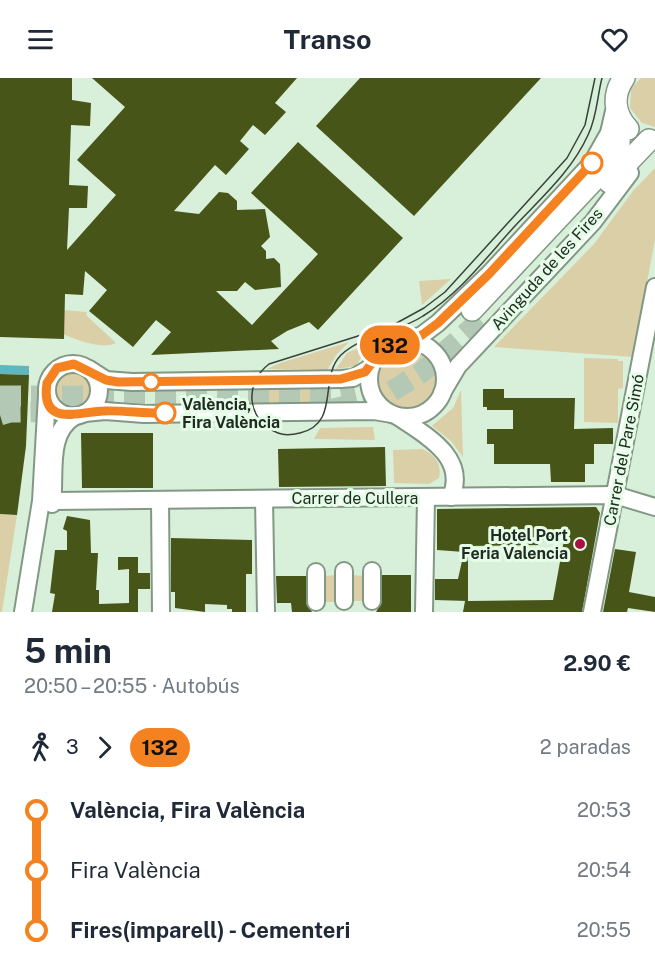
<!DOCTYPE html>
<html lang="es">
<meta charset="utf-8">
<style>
:root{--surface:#fff;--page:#f2f2f3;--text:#1f2937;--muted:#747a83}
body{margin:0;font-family:"Public Sans",sans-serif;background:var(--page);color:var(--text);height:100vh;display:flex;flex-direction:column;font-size:22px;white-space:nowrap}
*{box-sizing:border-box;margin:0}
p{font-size:20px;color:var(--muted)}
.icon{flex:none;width:33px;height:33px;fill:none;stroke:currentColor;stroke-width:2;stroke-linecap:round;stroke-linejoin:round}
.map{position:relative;height:534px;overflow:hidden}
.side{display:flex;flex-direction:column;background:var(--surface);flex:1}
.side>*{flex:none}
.badge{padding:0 12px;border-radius:20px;font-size:21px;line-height:39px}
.map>.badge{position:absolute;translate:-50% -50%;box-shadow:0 0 0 3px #fff}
.legs{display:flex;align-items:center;gap:9px;height:66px;padding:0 24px;font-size:20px}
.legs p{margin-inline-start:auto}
.summary{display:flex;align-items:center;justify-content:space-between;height:102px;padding:0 24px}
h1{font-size:33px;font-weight:700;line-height:45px}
ul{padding:0 24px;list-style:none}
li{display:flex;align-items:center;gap:21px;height:60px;font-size:22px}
li i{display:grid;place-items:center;width:9px;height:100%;margin:0 8px;background:currentColor}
li i::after{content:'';width:15px;height:15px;margin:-8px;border:4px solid;border-radius:50%;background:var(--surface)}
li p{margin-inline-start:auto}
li:first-child i{background:linear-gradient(#0000 50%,currentColor 0)}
li:last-child i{background:linear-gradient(currentColor 50%,#0000 0)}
header{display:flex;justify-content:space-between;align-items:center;height:78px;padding:0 24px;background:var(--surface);font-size:27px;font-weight:700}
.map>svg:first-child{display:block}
</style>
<header><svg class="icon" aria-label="menu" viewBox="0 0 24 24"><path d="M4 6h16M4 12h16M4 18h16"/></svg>Transo<svg class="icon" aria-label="heart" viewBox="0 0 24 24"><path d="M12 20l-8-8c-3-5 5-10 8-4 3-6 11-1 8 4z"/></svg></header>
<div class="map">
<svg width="655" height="534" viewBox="0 0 655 534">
<rect width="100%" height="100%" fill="#d8f0da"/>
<!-- green -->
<g fill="#dbcfa7">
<path d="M641 0H655V49L642 45 630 30 631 11Z"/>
<path d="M655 90V162L633 279 494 269 594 166 633 113Z"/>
<path d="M451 201 422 227 419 203Z"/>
<path d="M64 232 87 234 86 237 116 265C104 272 76 262 63 256Z"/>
<path d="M349 264 336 277 328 291H267L280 285Z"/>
<path d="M370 265 356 288 336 291 347 275Z"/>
<circle cx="406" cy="299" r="30"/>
<path d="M584 280 618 281V283H623V310L618 311V345L584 344Z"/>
<circle cx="72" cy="312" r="19"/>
<rect x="262" y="312" width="59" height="12"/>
<path d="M461 312 463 379 451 363 432 348 453 330Z"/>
<path d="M373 349 375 362 314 361 320 350Z"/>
<path d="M422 371C435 376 442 387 439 400L429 406 394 405 393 372Z"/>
<path d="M0 436 17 437 2 534H0Z"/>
<path d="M339 497V524H320L322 498Z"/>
<path d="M350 497 366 498 369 523H349Z"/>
</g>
<!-- water -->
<path fill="#5fb6bd" d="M0 287 29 288V297L0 296Z"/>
<!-- building -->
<g fill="#485519" fill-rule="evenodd">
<path d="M0 0H72V22L91 25 90 48 71 47 69 107 88 108 87 130H69L67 172 116 117 77 82 125 29 92 0H297L275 25 286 34 265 57 253 47 240 63 249 71 226 97 215 87 174 133 199 136 219 114 228 115 237 123V132L265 131 270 159 261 168 266 173V181L274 180 280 186 281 209 255 212 245 204 237 213H216L252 247 318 176 251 115 298 64 403 160 318 252 309 244 287 253 271 263 279 271 151 277 171 254 156 242 133 269 89 233 107 212 85 193 83 217 65 216 64 261 0 259Z"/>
<path d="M360 0H541L414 138 316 48Z"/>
<path d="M0 296 29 297 26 368 17 437 0 436Z"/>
<path d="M483 311H504V320H575L574 351 613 350V366H594V386H585V404H551L550 386H494V366H487V351H513V332H487V329H483Z"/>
<path d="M81 355H153V410H82Z"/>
<path d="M385 369 386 408 279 409 278 371Z"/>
<path d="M596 429 600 435 582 534H463L465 523H467L435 522V501H458L464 474 437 472V431ZM537 462H564L553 522 468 523V468L538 467Z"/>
<path d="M67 438 90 442 91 475H98L96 512H99V526L129 525V491L118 492V479H138V495H150V511H138V534H52L55 516 50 515 55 472H67V453L63 451Z"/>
<path d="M171 460 252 462V496H246V534H232V531H227V527L205 526V534L175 530V514H171Z"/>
<path d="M615 471 636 474 629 514 655 519V534L628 530 627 534H603Z"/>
<path d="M382 497H411V534H376L382 524Z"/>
<path d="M276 498H306V525L312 534H292L291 525H277Z"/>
</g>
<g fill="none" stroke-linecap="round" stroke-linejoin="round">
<!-- major-tunnel -->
<g stroke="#b4c9b5" stroke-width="21" stroke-dasharray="21 10" stroke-linecap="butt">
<path d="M0 318H332L355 313"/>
<path d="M333 331 381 320 421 295 482 241"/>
<path d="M0 337 10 334 95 333"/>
</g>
<!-- minor casing -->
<g stroke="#829884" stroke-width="20">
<g id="minor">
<path d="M406 263 422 257 438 245 489 196 592 85 609 55 614 33"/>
<circle cx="407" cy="301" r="38"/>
<circle cx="73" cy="312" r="26"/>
<path d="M89 291 106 302 132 304 341 301 353 300 370 290"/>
<path d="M442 315 458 288 593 144 630 95"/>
<path d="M85 335 105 333 144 336 374 333 392 336"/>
<path d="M397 338C425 357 468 379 451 419"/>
<path d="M264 421 266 534"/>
<path d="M160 422 161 534"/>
<path d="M53 423 615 417 655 429"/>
<path d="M52 426C56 397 46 355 75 338"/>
<path d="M316 494V524"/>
<path d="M344 523V493"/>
<path d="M372 523V493"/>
<path d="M23 534 41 423 47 317"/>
<path d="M424 534 426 419"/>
<path d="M592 534 655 209"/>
</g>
</g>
<!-- major casing -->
<g stroke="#829884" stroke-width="24">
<g id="major">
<path d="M624 0C612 17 614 36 628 51"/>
<path d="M609 104 649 62"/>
<path d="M472 232 608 87 619 66 620 41"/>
</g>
</g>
<!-- minor -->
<use href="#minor" stroke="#fff" stroke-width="16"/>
<!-- major -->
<use href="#major" stroke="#fff" stroke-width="21"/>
<!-- tram -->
<path stroke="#384339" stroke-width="1.5" d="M595 0 585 47 567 80 445 214 424 230 393 247 269 286C243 306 247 343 278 355 285 358 292 357 300 355 341 345 318 300 341 277 363 256 398 255 423 238 459 216 486 180 514 149 540 121 572 93 588 57 597 39 597 19 602 0"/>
</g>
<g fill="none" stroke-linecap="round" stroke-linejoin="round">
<!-- line-1 casing -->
<g stroke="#fff" stroke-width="14">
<path id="line-1" d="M165 335C145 336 124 332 104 333 81 333 40 351 47 305L57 290 74 286 106 302 118 304 341 301 365 294 382 272 422 257 438 245 489 196 592 85"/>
</g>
<!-- line-1 -->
<use href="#line-1" stroke="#f58220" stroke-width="9"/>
</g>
<!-- markers -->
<g fill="#fff" stroke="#f58220" stroke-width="3">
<circle cx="592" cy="85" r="10"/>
<circle cx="151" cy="304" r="8"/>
<circle cx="165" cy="335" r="10"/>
</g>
<circle fill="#a71040" stroke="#e5fde7" stroke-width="2" cx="580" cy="466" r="6"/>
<g text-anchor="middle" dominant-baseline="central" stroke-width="6" stroke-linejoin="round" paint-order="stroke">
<!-- street labels -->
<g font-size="16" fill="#222b23" stroke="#e5fde7">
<text transform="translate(547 191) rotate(-48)">Avinguda de les Fires</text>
<text transform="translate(624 372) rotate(-79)">Carrer del Pare Simó</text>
<text x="355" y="420">Carrer de Cullera</text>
</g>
<!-- stop labels -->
<g font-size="16" font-weight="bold" fill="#222b23" stroke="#e5fde7" text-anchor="start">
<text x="182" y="326">València,<tspan x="182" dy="18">Fira València</tspan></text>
</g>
<!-- poi labels -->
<g font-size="16" font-weight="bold" fill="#222b23" stroke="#e5fde7" text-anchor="end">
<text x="568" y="457">Hotel Port<tspan x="568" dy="18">Feria Valencia</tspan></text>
</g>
</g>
</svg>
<b class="badge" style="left:390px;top:267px;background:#f58220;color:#111">132</b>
</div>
<section class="side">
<div class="summary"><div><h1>5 min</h1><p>20:50 – 20:55 · Autobús</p></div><b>2.90 €</b></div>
<div class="legs"><svg class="icon" aria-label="walk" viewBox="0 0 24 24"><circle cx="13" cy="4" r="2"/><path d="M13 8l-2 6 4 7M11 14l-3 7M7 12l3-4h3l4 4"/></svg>3<svg class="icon" aria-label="forward" viewBox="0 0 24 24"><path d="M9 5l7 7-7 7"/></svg><b class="badge" style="background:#f58220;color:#111">132</b><p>2 paradas</p></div>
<ul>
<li><i style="color:#f58220"></i><b>València, Fira València</b><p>20:53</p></li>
<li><i style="color:#f58220"></i><span>Fira València</span><p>20:54</p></li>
<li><i style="color:#f58220"></i><b>Fires(imparell) - Cementeri</b><p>20:55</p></li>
</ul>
</section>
